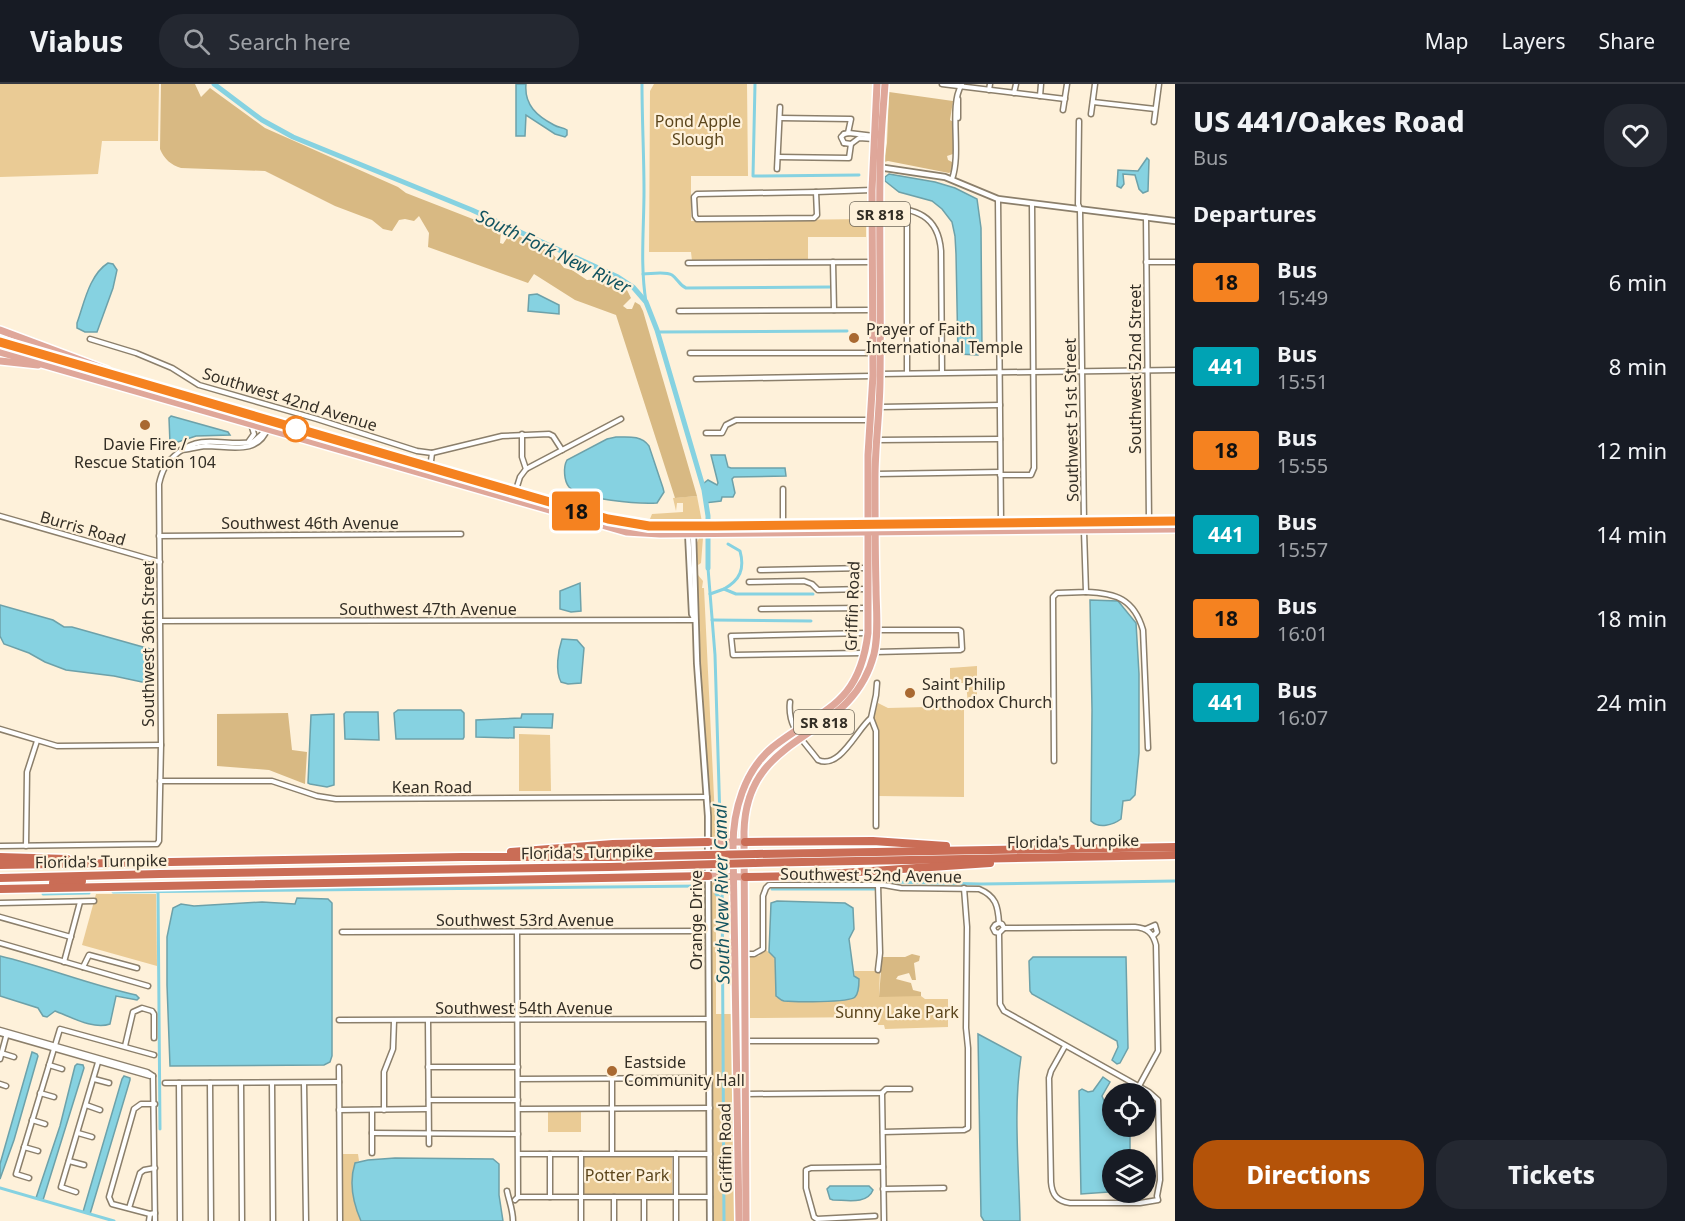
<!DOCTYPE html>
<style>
:root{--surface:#171b24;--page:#242831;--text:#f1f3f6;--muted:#9ea1a6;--line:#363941;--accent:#b45309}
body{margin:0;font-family:"Noto Sans",sans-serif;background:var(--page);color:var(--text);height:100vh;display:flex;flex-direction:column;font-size:22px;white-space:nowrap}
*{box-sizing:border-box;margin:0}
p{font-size:20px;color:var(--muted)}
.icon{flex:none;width:33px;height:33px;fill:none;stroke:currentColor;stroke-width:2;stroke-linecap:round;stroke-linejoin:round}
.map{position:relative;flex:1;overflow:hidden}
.sheet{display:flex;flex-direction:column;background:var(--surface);width:510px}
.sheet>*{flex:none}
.badge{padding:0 12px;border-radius:4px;font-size:21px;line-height:39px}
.tools{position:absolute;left:1102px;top:999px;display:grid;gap:12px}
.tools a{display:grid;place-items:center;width:54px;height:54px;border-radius:50%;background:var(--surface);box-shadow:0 3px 9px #0003;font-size:30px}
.map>.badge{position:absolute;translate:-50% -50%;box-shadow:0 0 0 3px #fff}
h2{padding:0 18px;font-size:22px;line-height:54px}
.round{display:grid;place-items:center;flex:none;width:63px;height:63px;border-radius:24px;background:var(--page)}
.head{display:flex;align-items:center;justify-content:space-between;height:102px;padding:0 18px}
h1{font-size:28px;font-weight:800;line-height:45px}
.button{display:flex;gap:12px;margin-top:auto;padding:12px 18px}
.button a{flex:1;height:69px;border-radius:24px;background:var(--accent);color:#fff;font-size:24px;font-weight:800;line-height:69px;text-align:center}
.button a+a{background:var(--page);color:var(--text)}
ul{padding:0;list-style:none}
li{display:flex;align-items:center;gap:18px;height:84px;padding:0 18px}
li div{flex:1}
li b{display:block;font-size:22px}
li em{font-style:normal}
li .badge{min-width:66px;font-weight:700;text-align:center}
header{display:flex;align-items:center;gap:36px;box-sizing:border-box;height:84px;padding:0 30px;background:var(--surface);border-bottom:2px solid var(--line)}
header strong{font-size:28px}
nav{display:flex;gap:33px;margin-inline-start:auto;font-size:21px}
.search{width:420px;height:54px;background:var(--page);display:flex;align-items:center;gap:15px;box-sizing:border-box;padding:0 21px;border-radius:24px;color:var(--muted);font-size:22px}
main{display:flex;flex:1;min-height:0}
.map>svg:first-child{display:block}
</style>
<header>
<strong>Viabus</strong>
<div class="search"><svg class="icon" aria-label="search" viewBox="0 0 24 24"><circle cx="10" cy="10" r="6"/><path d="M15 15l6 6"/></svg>Search here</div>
<nav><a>Map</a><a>Layers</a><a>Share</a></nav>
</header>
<main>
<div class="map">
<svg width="1175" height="1137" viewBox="0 0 1175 1137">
<rect width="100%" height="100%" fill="#fef1da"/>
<!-- green -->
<g fill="#eacb95">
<path d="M0 0H159L158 57H102L98 90 0 93Z"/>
<path d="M654 0H747L748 92H691V137L866 135V153H808V177H692L691 168H649L650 7Z"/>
<path d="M697 412 702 438H653L650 435 652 430 683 428V419H677L676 427 673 414Z"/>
<path d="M699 454H703L701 479 698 481V491L703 497 702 504H704L716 755H713L711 751 703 638 695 463Z"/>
<path d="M977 582V619L968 620 966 599H953L950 596V584Z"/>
<path d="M878 619 888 624 964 622V713L878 712 879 645 873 634Z"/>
<path d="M519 650 550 651 551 707H519Z"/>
<path d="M716 795V930H733L736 1137H711L710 837 712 799Z"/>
<path d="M96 810H156L157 882 82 861Z"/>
<path d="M765 865 775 874 776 912 782 917H825L855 892 854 887H880L879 912H921L925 915H948V943L885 945 884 941H878L877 933 750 934V873L759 872Z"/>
<rect x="548" y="1028" width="33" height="20"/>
<path d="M341 1070H358L359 1077 356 1078C350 1097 352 1118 361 1137H341Z"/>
<path d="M672 1072V1110H583V1073Z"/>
</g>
<!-- forest -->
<g fill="#d8b983">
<path d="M161 0H195L201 13 210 4 265 44 398 103 406 109 501 146 500 159 503 160 511 148 552 169 564 184 572 186 587 196 603 195 608 200H624L631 214 623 222 627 225H632L635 218 640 221 643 227 697 412 675 414 616 231 575 216 534 190 528 199 428 163 429 149 419 132 414 137 405 135 399 136 392 147 383 145 372 136 335 122 265 87 181 84C171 81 164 75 160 65Z"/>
<path d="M889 8 953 17 950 36 955 39 953 66V70L947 72 948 76 952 78V87L949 89 888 77 884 78 887 59Z"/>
<path d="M288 629 292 666 307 668 305 700 269 686 217 682V630Z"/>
<path d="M912 870 920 872 919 877 914 879 916 896H912L909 889 898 892 896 895 911 899 913 906 921 908V912L879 913 882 873H905Z"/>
</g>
<!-- water -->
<g fill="#86d2e1" stroke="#6da1a9" stroke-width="1.5">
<path d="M516 0H526C524 21 537 32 554 41 559 44 563 43 567 46V51L565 53 555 50 526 31 525 52H516Z"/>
<path d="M1147 74 1149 76 1148 107 1143 109 1139 105 1135 91 1123 90 1124 100 1121 104 1117 102 1118 86 1138 87Z"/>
<path d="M889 90 935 98 955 104 977 115 981 144 982 268 978 271 958 270 956 170 955 152 952 138 942 125 932 117 899 108 885 97V93Z"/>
<path d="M108 179 113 180 117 186 113 204 97 248H85L77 244V239C84 220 89 191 108 179Z"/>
<path d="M537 210 559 221V230L528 227 529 211Z"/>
<path d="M171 332 228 348 230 351 196 352 178 358 175 357 170 360 169 334Z"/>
<path d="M616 353C628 353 641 351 649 362L663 404 664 408 657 419C639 420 582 416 569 403 564 397 563 383 567 376L607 355Z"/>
<path d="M711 371H725L728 383 731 384H785L786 392 734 393 732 395 735 409 733 413H722L721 417 705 419 704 399 708 396 717 401 718 399Z"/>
<path d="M580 499 581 527 571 528 560 525V507Z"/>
<path d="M1090 516 1118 517 1136 539 1139 590V669L1135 711 1130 716 1123 717 1121 735C1113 741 1099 745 1091 737L1092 626Z"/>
<path d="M0 521 53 536 64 543H72L150 565 152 568 153 594 150 598H142L114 592 66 586 45 578 29 569 4 560 0 552Z"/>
<path d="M562 555 577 556 584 564 581 599 568 600 561 598C555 587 558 567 562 555Z"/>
<path d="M398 626H461L464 629V653L463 655H396L394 629Z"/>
<path d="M346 628H378L379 656 345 655 344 630Z"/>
<path d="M334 630V701L327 703 310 700 308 699 311 631Z"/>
<path d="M522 630H553L552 644 514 643V654L476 653V636L521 634Z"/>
<path d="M297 814 328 815 332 819V972L330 978 324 981 170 982 167 901V853L173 824 181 820 194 822 262 818 295 820Z"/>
<path d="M777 817 845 819 853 824 854 845 849 855 854 892 859 895C859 901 859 909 855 913 849 919 793 918 784 917 780 916 779 914 776 912L775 874 769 868 771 819Z"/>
<path d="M0 872C46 883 90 901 136 911L139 914 137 916 116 912 110 940C94 946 71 933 55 927L47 933 43 932 38 924 0 912Z"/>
<path d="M1033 873H1126L1128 964 1120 979 1117 980 1112 976 1118 963 1117 957 1032 910 1030 907 1029 877Z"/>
<path d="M978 950 1021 973C1013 1026 1019 1083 1020 1137H984L981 1132Z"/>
<path d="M32 968 37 970 38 972 14 1056 0 1095V1080Z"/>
<path d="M77 980 83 981 84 984 43 1116 36 1114 60 1042 75 982Z"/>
<path d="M124 992 130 994V996L90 1130 83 1128 122 995Z"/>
<path d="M1103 993 1110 998 1102 1012 1104 1017 1113 1022V1042L1130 1043V1075L1113 1076V1106L1109 1108 1081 1110 1079 1007 1082 1005 1088 1008 1093 1007Z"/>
<path d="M395 1074 493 1075 499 1080V1111L503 1137H361C353 1119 349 1098 355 1079L368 1076Z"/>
<path d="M830 1102H869L873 1106C867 1121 846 1116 833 1116L830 1115 827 1105Z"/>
</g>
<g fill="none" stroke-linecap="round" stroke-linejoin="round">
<!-- canal -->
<g stroke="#86d2e1" stroke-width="3">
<path d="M642 0C642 36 644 71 644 107 644 144 640 181 646 218"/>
<path d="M755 0 753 92 859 91"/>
<path d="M643 190C651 190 665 187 672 191 678 195 679 201 686 204L830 203"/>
<path d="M658 248 847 247"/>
<path d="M708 484 715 571 721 769"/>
<path d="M724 505C740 496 745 485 740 467L728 460"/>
<path d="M710 510 724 505 736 510H813"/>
<path d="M712 536 811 537"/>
<path d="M722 782 724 1137"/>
<path d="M891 798 981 800 1175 797"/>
<path d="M772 805H875"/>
<path d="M158 807 160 1045"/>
<path d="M113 808 701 802"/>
<path d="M43 810 89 809"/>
<path d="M716 810 723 816"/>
<path d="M0 1104 114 1137"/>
</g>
<!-- river -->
<path stroke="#86d2e1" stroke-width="5" d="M214 0 262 36 293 53 472 126 618 193 633 203 646 218 657 246 704 406 708 432V484"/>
<!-- minor casing -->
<g stroke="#8b7f6b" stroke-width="7">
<g id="minor">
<path d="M942 0 1065 15"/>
<path d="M989 6 990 0"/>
<path d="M1014 9 1016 0"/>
<path d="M1040 12 1041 0"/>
<path d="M958 15V34"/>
<path d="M1093 18 1155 25"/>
<path d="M1063 26 1067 0"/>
<path d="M1091 30 1095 0"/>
<path d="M780 34 851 35 848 49"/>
<path d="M1079 37 1078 120 1080 125 1084 439"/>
<path d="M1154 38 1159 0"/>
<path d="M844 50 849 49 874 52"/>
<path d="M844 59 851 60 859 54 874 55"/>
<path d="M844 59 841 53 844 50"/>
<path d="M778 73 849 74 851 60"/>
<path d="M777 85 780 23"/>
<path d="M952 95C962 68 948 22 962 0"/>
<path d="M816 108 817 131 814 134 697 135 695 132 694 113 697 110Z"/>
<path d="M816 108 872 106"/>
<path d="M998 115 1001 438"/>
<path d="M881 121C913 126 938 128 941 167L942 288"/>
<path d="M907 125V288"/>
<path d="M1146 133 1149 437"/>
<path d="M833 178 834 226"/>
<path d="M1146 178H1175"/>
<path d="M688 179 880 178"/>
<path d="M679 227 872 226"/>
<path d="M90 255 136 269 172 284 199 301 317 335 417 367 432 369 430 385"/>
<path d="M690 269H873"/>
<path d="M879 290 1175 286"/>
<path d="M696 295 872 292"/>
<path d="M880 323 1000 321"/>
<path d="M706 349H722L726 341 736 336H870"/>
<path d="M522 350V373L526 385"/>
<path d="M877 356 1000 355"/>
<path d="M249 357 254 350 251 340"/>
<path d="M181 366C189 365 197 363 206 362 229 362 259 372 268 343"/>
<path d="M432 369 502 352 549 350 553 352 562 366"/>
<path d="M876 390 1000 388"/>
<path d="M1000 391H1031L1034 384 1032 120"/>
<path d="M515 409 520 393 526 385 621 335"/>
<path d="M0 432 160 478"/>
<path d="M783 442V405"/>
<path d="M159 452 461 450"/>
<path d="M760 486 867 484"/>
<path d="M749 498 804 497 812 500 818 506 867 505"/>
<path d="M1086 508C1116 509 1134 515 1143 546L1148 664"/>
<path d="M761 525 867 524"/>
<path d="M161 537 695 536"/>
<path d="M875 568 960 566 962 565 961 547 959 546H876"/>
<path d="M863 569 733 571 731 552 867 549"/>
<path d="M790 618C787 644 804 657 818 676 840 686 857 645 871 634"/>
<path d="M0 645 57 662 161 661"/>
<path d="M1054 677 1053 513 1057 509 1086 508 1084 447"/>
<path d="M160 697H272L317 712 336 715 707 713"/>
<path d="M876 742V647L871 634 876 611 877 599"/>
<path d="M0 762 157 760 159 757 161 661 159 400C162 386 167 377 179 368 203 349 226 363 253 358L262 350 268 337"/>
<path d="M26 762 27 688 37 657"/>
<path d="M0 819 94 817"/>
<path d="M0 833 71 853"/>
<path d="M1004 844 1135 843C1147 844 1153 849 1156 861L1158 967 1139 1002"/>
<path d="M1146 845 1155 841 1157 848 1153 852"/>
<path d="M342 848 708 847"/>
<path d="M999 849 1004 844 1002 840 999 839 995 841 993 844 995 848 999 849 1000 920 1004 927 1149 1008 1158 1016 1160 1096 1157 1112 1158 1116 1140 1119H1070C1057 1117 1052 1111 1051 1098L1049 994 1051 987 1065 962"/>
<path d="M0 859 148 902"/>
<path d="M745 870H754L763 865V812L766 804 769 801H884L901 804 979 805C996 812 998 822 999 839"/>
<path d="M64 878 80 818"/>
<path d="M83 883 89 871 137 884"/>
<path d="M878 886 880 869 878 801"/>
<path d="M339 936 708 935"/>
<path d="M428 937 429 1060"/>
<path d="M0 946 147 988 153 992"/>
<path d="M0 949 150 992"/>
<path d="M746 957H876"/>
<path d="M125 962 133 928 142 924 152 927 154 930V954"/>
<path d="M1 969 14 973"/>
<path d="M0 975 7 949"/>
<path d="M49 981 62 985"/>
<path d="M339 983 340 1137"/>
<path d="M428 983H518"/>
<path d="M153 992 155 1137"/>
<path d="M94 995 109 999"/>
<path d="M518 995 709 994"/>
<path d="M612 995V1069"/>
<path d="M165 999 339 998"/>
<path d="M179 999 180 1137"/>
<path d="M210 999 211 1137"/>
<path d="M241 999 242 1137"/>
<path d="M272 999 273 1137"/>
<path d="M304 999 306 1137"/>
<path d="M0 1000 6 1002"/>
<path d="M40 1009 54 1013"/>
<path d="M882 1009 884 1137"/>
<path d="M746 1010 882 1009 886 1005H910"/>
<path d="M429 1016H518"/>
<path d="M86 1021 100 1026"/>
<path d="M519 1025 710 1024"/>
<path d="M339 1026 428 1025"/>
<path d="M384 1026V988L393 965 394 937"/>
<path d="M32 1036 45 1040"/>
<path d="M883 1048 964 1046 968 1044V964L966 944 967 843 964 804"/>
<path d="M78 1049 92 1053"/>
<path d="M372 1049 518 1050"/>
<path d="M24 1063 38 1067"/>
<path d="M372 1069V1026"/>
<path d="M519 1070H710"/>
<path d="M550 1070V1113"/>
<path d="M676 1070V1137"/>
<path d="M69 1077 84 1081"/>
<path d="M29 1094 16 1090 60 945 154 971"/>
<path d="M883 1105 944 1104"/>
<path d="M507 1107C509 1117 513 1126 513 1137"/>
<path d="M76 1108 61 1103 99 975"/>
<path d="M518 1113H710"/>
<path d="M644 1114V1137"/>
<path d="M515 1116 518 1113 517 848"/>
<path d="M129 1124 140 1089 144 1086 155 1084"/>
<path d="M155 1129 150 1130 112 1120 109 1113 134 1025 141 1020H155"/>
<path d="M875 1132 817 1135 814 1133 806 1104V1086L811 1084 883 1083"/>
<path d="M149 1137 150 1130"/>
<path d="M581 1137V1070"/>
<path d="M614 1137V1113"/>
</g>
</g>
<!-- tertiary casing -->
<g stroke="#8b7f6b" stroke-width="8">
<g id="tertiary">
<path d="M878 83 945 93 998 115 1175 137"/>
<path d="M693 447 697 579 708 732V771"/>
<path d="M688 448 692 530 695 536"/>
<path d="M708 780 710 1137"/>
</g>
</g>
<!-- primary casing -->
<g stroke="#fff" stroke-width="10">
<g id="primary">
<path d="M0 246 107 286"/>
<path d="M0 258 590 430C636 443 681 442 729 442L1175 437"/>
<path d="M0 268 626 448 660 450 1175 445"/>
<path d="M0 277 38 281"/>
<path d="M708 758H745"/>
<path d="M708 792 745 793"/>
<path d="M739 1137 733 762C733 727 744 687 773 663 823 624 859 622 868 549V371L873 291 872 106 877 0"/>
<path d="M746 1137 744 748C746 644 851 660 874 570 879 549 876 524 876 503 875 466 875 430 875 394 875 360 880 328 880 294 881 225 879 155 880 86 880 57 883 29 885 0"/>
</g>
</g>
<!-- motorway casing -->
<g stroke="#fff" stroke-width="11">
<g id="motorway">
<path d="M745 758 873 757 946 762"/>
<path d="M511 768 613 760 708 758"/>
<path d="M756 770 1175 763"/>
<path d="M0 773 67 775"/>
<path d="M754 779 1175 771"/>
<path d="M0 781 462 773H610"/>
<path d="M745 793 799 792 990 779"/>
<path d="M0 794 160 790 610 783"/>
<path d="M53 799 82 797"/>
<path d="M0 805 708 792"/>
</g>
</g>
<!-- minor -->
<use href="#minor" stroke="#fff" stroke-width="4"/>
<!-- tertiary -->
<use href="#tertiary" stroke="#fff" stroke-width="4.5"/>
<!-- primary -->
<use href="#primary" stroke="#dfa79a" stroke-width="7"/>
<!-- motorway -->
<use href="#motorway" stroke="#ca6d56" stroke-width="8"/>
<!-- motorway-bridge casing -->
<g stroke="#fff" stroke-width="11" stroke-linecap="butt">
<g id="motorway-bridge">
<path d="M610 773 756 770"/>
<path d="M610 783 754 779"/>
</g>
</g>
<!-- motorway-bridge -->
<use href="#motorway-bridge" stroke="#ca6d56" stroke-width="8"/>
</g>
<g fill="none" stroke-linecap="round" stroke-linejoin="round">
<!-- line casing -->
<g stroke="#fff" stroke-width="14">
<path id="line" d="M0 258 608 435 649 442H715L1175 437"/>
</g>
<!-- line -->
<use href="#line" stroke="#f58220" stroke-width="9"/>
</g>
<!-- markers -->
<g fill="#a96931" stroke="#fef1da" stroke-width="2">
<circle cx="854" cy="254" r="6"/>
<circle cx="145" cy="341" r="6"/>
<circle cx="910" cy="609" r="6"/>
<circle cx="612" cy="987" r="6"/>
</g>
<circle fill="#fff" stroke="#f58220" stroke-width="3" cx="296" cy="345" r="12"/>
<g text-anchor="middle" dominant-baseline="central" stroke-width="4.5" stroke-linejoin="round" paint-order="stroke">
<!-- shield labels -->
<g fill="#fef1da" stroke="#70685b" stroke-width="1.5">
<rect x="850" y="118" width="60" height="24" rx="4.5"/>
<rect x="794" y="626" width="60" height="24" rx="4.5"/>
</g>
<g font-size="15" font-weight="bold" fill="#332e25">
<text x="880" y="130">SR 818</text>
<text x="824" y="638">SR 818</text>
</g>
<!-- park labels -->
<g font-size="16" fill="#5b451c" stroke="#fef1da">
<text x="698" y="37">Pond Apple<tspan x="698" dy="18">Slough</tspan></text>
<text x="897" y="928">Sunny Lake Park</text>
<text x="627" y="1091">Potter Park</text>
</g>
<!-- poi labels -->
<g font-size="16" fill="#332e25" stroke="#fef1da" text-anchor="start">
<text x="866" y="245">Prayer of Faith<tspan x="866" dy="18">International Temple</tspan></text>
<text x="145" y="360" text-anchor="middle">Davie Fire /<tspan x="145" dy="18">Rescue Station 104</tspan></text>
<text x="922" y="600">Saint Philip<tspan x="922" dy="18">Orthodox Church</tspan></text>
<text x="624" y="978">Eastside<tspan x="624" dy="18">Community Hall</tspan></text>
</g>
<!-- street labels -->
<g font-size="16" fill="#332e25" stroke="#fef1da">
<text transform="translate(1135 285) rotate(-90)">Southwest 52nd Street</text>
<text transform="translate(290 315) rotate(17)">Southwest 42nd Avenue</text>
<text transform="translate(1071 336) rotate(-91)">Southwest 51st Street</text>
<text x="310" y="439">Southwest 46th Avenue</text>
<text transform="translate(83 444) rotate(16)">Burris Road</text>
<text transform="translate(852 522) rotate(-88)">Griffin Road</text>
<text x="428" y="525">Southwest 47th Avenue</text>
<text transform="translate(148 560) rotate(-90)">Southwest 36th Street</text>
<text x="432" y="703">Kean Road</text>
<text transform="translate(1073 757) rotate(-1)">Florida's Turnpike</text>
<text transform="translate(587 768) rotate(-1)">Florida's Turnpike</text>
<text transform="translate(101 777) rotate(-1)">Florida's Turnpike</text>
<text transform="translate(871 791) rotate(1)">Southwest 52nd Avenue</text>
<text x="525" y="836">Southwest 53rd Avenue</text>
<text transform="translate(696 836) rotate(-90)">Orange Drive</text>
<text x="524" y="924">Southwest 54th Avenue</text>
<text transform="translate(725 1064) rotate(-91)">Griffin Road</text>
</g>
<!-- water labels -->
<g font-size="18" font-style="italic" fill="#135460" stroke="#fef1da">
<text transform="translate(554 167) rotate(26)">South Fork New River</text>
<text transform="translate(721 810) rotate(-91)">South New River Canal</text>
</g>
</g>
</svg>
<div class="tools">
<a><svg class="icon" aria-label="locate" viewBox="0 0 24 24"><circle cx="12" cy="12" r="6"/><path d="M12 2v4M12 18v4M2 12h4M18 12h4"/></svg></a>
<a><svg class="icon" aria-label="layers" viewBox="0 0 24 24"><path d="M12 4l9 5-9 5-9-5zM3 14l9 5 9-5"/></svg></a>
</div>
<b class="badge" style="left:576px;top:427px;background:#f58220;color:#111">18</b>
</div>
<section class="sheet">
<div class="head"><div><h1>US 441/Oakes Road</h1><p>Bus</p></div><a class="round"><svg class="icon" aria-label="heart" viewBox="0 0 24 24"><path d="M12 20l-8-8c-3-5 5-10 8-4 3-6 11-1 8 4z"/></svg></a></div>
<h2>Departures</h2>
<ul>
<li><span class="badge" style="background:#f58220;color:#111">18</span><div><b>Bus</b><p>15:49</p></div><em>6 min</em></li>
<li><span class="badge" style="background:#00a3b4;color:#fff">441</span><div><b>Bus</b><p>15:51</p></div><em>8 min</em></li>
<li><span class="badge" style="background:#f58220;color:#111">18</span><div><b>Bus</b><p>15:55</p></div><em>12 min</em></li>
<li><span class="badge" style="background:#00a3b4;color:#fff">441</span><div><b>Bus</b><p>15:57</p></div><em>14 min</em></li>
<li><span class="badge" style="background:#f58220;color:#111">18</span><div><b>Bus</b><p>16:01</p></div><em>18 min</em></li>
<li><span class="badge" style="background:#00a3b4;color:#fff">441</span><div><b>Bus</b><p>16:07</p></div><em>24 min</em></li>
</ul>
<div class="button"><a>Directions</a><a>Tickets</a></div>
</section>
</main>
